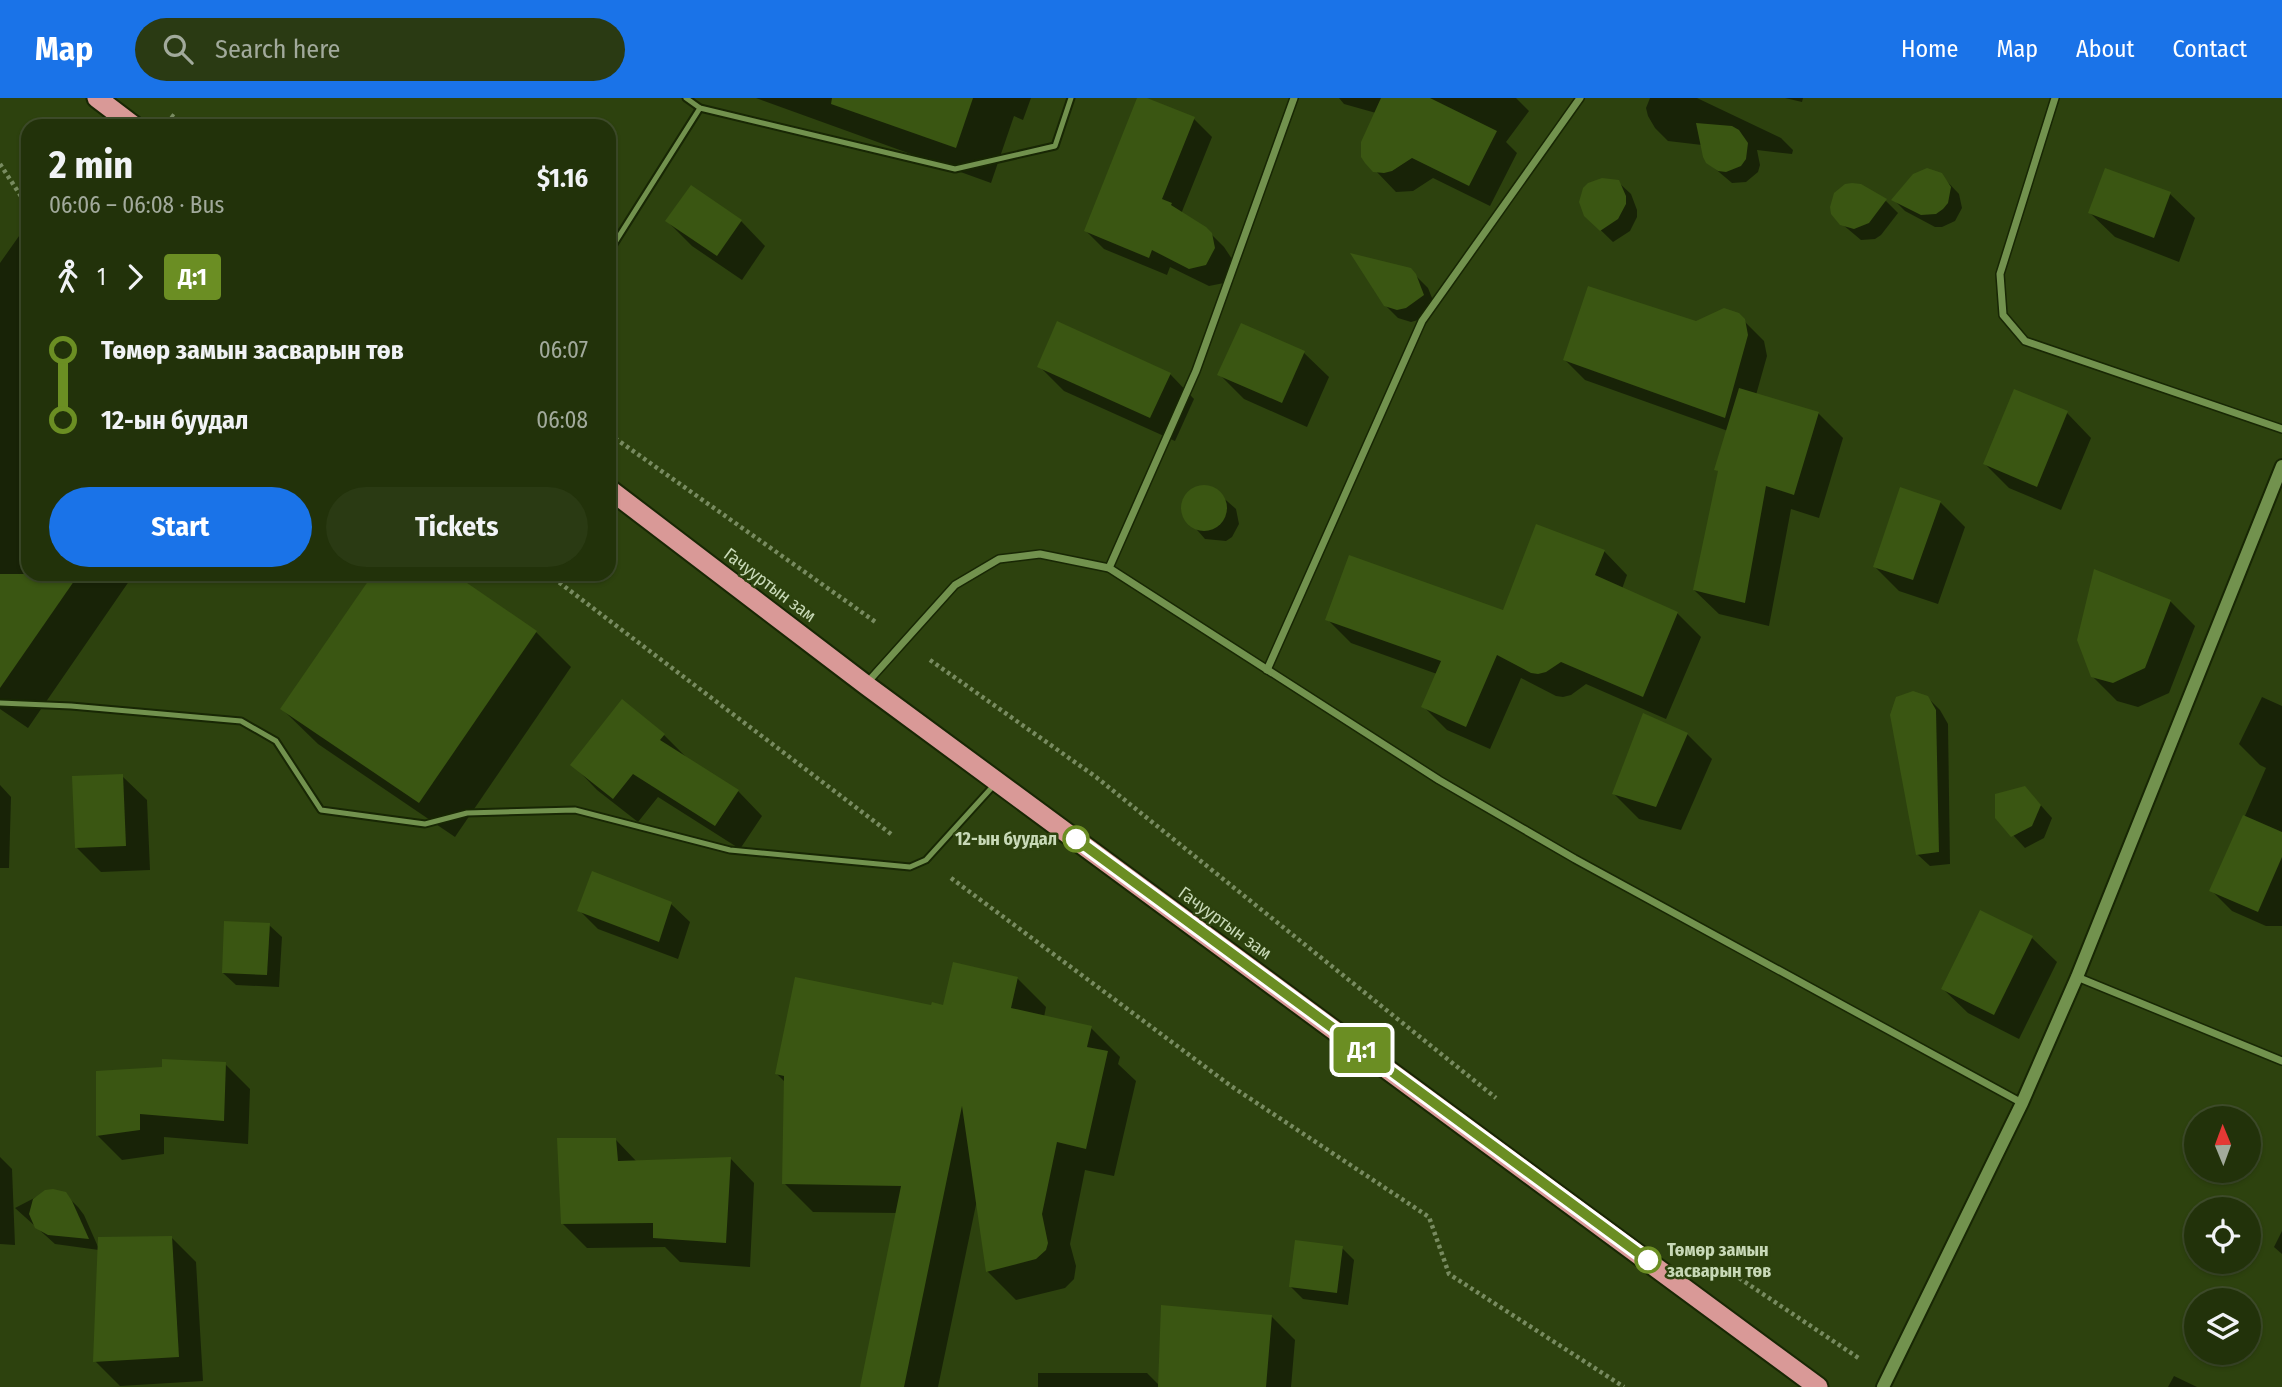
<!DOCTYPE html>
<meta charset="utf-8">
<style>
:root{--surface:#22320a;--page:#2a3a13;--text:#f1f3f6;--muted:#a2aa9c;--line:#3f4d2b;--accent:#1a73e8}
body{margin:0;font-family:"Fira Sans Condensed",sans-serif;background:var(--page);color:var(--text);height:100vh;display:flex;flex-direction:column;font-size:26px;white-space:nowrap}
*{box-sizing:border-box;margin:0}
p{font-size:23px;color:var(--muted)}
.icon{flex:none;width:38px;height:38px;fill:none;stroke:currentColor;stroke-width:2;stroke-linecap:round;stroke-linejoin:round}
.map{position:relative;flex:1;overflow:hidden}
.side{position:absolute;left:21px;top:21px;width:595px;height:462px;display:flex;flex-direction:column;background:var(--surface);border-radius:21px;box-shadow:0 2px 5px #0004,0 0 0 2px var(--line)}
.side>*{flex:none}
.badge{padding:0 14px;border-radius:5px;font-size:24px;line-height:46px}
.needle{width:46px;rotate:359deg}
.fabs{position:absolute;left:2184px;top:1008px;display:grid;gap:14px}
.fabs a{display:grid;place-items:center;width:77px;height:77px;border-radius:50%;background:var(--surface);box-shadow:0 2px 5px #0004,0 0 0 2px var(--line);font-size:35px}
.map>.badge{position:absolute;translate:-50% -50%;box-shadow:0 0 0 4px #fff}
.legs{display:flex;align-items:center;gap:10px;height:77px;padding:0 28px;font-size:23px}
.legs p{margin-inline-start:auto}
.overview{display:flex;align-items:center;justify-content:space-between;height:119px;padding:0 28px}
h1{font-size:38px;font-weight:700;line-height:52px}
.cta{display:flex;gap:14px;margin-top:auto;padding:14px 28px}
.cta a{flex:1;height:80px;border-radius:42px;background:var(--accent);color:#fff;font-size:28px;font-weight:700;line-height:80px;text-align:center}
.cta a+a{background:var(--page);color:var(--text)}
ul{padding:0 28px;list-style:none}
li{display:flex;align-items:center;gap:24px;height:70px;font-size:26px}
li i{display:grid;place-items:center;width:10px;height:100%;margin:0 9px;background:currentColor}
li i::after{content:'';width:18px;height:18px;margin:-9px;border:5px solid;border-radius:50%;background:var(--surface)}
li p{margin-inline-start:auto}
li:first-child i{background:linear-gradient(#0000 50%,currentColor 0)}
li:last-child i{background:linear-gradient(currentColor 50%,#0000 0)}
header{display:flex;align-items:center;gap:42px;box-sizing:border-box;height:98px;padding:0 35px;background:var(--accent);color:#fff}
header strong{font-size:33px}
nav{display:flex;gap:38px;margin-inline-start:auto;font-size:24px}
.search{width:490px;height:63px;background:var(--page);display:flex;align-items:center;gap:18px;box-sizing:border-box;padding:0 24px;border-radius:38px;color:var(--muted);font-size:26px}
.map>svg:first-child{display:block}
</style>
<header>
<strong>Map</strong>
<div class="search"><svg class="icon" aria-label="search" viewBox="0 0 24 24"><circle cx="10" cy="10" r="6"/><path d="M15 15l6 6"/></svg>Search here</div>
<nav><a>Home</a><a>Map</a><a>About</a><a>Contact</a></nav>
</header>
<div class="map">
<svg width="2282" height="1289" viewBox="0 0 2282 1289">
<rect width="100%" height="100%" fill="#2d420e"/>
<!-- shadow -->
<g fill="#0007">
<path d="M756 0H1031L1023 22 1014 18 991 85Z"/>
<path d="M1138 0 1194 21 1212 39 1181 116 1205 130 1224 149 1232 161 1233 169 1224 185 1209 188 1170 169 1167 177 1104 151 1086 133Z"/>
<path d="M1339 0H1516L1529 13 1506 44 1517 55 1490 108 1433 80 1413 93 1396 94 1375 72 1376 15 1344 6Z"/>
<path d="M1650 0H1697L1781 40 1793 52 1792 56 1757 52 1760 67 1758 74 1746 84 1732 85 1713 69 1702 47 1668 43 1655 30 1648 18 1646 10Z"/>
<path d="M1785 0H1803L1802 4Z"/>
<path d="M2106 72 2170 96 2195 120 2179 164 2115 139 2090 115Z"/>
<path d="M1941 77 1959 96 1962 110 1955 123 1942 129H1935L1905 113 1893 101Z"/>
<path d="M1618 84 1631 96 1637 112V119L1630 133 1613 144 1585 117Z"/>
<path d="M1886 103 1898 115 1881 137 1875 141 1861 142 1836 121Z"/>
<path d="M667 123H741L765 148 742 182 692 148Z"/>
<path d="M24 131 28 134V476H134L28 630 0 611V165Z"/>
<path d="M1415 177 1428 190 1436 210 1418 222 1411 224 1398 220 1385 207Z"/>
<path d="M1738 217 1764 243 1767 258 1756 297 1818 315 1843 340 1819 420 1791 411 1769 528 1719 516 1694 492 1720 375 1716 371 1728 333 1585 282 1565 262 1696 225Z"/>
<path d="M1241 227 1304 255 1329 279 1307 329 1244 301 1219 276Z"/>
<path d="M1039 268 1170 276 1194 301 1175 343 1064 293Z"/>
<path d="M2067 315 2091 340 2061 412 2009 390 1985 366Z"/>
<path d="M1203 388 1211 389 1236 411 1239 426 1232 439 1226 443 1205 441 1184 417 1183 403 1186 398 1197 389Z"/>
<path d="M1940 404 1965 429 1938 506 1899 493 1875 469Z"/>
<path d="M1604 453 1627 477 1622 491 1677 515 1701 539 1666 621 1586 586 1571 597 1563 599 1556 598 1521 580 1490 651 1447 632 1423 608 1437 576 1351 545 1327 521 1504 515Z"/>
<path d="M375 476H451L536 534 571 569 455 739 318 646 282 611Z"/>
<path d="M2170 503 2195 528 2169 595 2138 609 2117 603 2092 578Z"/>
<path d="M1927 599 1940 612 1948 626 1950 766 1930 768 1917 756Z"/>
<path d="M2262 599 2282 608V828H2266L2232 813 2212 793 2266 670 2260 667 2239 646Z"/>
<path d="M1687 636 1712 661 1681 732 1639 721 1614 696Z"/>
<path d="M664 637 689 662 738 693 762 718 740 751 658 699 638 724 597 692 573 667Z"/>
<path d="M122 678 147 702 150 772 101 774 76 749Z"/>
<path d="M0 687 11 699 9 770H0Z"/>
<path d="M2037 703 2052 720 2044 740 2025 750 2013 737Z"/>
<path d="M671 806 690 824 678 861 598 831 579 812Z"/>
<path d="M1981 814 2032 840 2057 864 2019 941 1968 915 1943 891Z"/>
<path d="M269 827 282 839 279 889 236 887 223 875Z"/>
<path d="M1017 880 1046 909 1044 919 1091 930 1120 959 1118 966 1136 983 1114 1078 1085 1072 1070 1146 1076 1168 1074 1181 1065 1190 1016 1202 987 1173 977 1102 938 1289H862L898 1115 813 1114 784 1085 786 985 777 976Z"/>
<path d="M225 966 250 991 248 1046 164 1039V1056L122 1062 97 1037Z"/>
<path d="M616 1042 637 1064 730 1060 754 1085 750 1169 680 1164 665 1149 587 1150 562 1125Z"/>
<path d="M0 1059 12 1071 15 1147 0 1146Z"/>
<path d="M46 1094 65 1096 78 1109 84 1117 99 1151 171 1139 196 1164 203 1283 120 1288 95 1263 99 1152 55 1146 15 1110Z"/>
<path d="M2282 1133V1156L2274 1149Z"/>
<path d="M1342 1150 1354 1162 1348 1207 1303 1201 1291 1189Z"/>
<path d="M1271 1218 1295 1242 1291 1289H1038V1275H1147L1160 1288Z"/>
<path d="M2174 1278 2197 1289H2168Z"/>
</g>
<!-- building -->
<g fill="#3a5612">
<path d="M832 0H973L956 50 831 6Z"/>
<path d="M1137 0H1147L1195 19 1162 101 1172 105 1171 107 1206 129 1212 135 1215 150 1206 167 1189 171 1152 152 1149 160 1084 133Z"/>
<path d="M1381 0H1430L1497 33 1469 88 1412 60 1392 73 1384 75 1373 74 1365 65 1361 59V44Z"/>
<path d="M1696 25 1732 28 1739 32 1748 45 1746 61 1741 68 1726 74 1718 73 1706 65 1703 59Z"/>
<path d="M1927 70 1942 75 1951 89 1948 105 1943 111 1936 116 1921 117 1891 102 1913 76Z"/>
<path d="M2105 70 2171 94 2154 140 2088 115Z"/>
<path d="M1602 80 1619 82 1626 98V106L1618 121 1600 133 1584 118 1579 104 1583 90 1588 85Z"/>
<path d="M1852 85 1861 86 1887 101 1869 125 1854 131 1840 127 1831 116 1830 109 1834 95 1845 86Z"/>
<path d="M691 87 742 122 717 158 665 123Z"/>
<path d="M1350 155 1411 170 1416 176 1424 197 1406 210 1397 212 1384 208Z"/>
<path d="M1588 188 1696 223 1724 210 1739 215 1745 221 1748 237 1725 320 1563 262Z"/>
<path d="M1057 223 1171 275 1150 320 1037 269Z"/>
<path d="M1241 225 1305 253 1282 305 1217 277Z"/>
<path d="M1739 290 1819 314 1794 397 1766 388 1745 505 1693 492 1718 373 1714 372Z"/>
<path d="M2014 291 2068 313 2037 389 1983 366Z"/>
<circle cx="1204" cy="410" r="23"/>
<path d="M1900 389 1941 403 1913 482 1873 469Z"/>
<path d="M1536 426 1605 452 1595 477 1678 514 1643 599 1561 564 1546 574 1538 576 1531 575 1497 557 1466 629 1421 609 1441 563 1325 522 1349 457 1503 512Z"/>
<path d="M2094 471 2171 502 2145 570 2113 585 2091 579 2077 542Z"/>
<path d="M0 476H79L0 590Z"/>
<path d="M373 476H454L537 533 419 705 280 611Z"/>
<path d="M1913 593 1928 598 1936 612 1939 754 1916 757 1890 617 1896 599Z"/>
<path d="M622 601 665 636 660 642 739 692 715 728 633 676 613 701 570 667Z"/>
<path d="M1643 615 1688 635 1656 709 1612 696Z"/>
<path d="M123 676 126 748 75 750 72 678Z"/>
<path d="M2025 688 2041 707 2032 728 2011 739 1995 720V696Z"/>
<path d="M2243 717 2282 734V759L2258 814 2209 793Z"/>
<path d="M592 773 672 804 659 844 577 813Z"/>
<path d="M1980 812 2033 838 1994 917 1941 891Z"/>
<path d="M224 823 270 825 267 877 222 875Z"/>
<path d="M953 864 1018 879 1011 910 1092 928 1087 949 1108 953 1086 1051 1057 1044 1042 1116 1048 1145 1046 1152 1036 1161 986 1174 962 1008 904 1289H860L901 1088 782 1086 784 978 775 976 795 879 931 907 932 904 943 907Z"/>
<path d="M162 961 226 964 224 1023 140 1016V1032L96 1038V973L162 969Z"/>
<path d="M557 1040H616L618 1063 731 1059 726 1145 653 1140V1125L561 1126Z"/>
<path d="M53 1091 66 1094 72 1103 89 1141 48 1137 35 1130 29 1116 33 1101 45 1092Z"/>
<path d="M172 1138 179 1259 93 1264 98 1139Z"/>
<path d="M1295 1142 1343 1148 1337 1195 1289 1189Z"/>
<path d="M1161 1207 1272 1217 1266 1289H1158Z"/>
</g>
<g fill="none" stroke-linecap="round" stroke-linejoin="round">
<!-- service casing -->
<g stroke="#182704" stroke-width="9">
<g id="service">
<path d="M686 0 700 10 955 71 1055 48 1071 0"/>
<path d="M609 154 700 10"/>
<path d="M0 605 71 608 241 623 276 643 321 712 425 726 467 715 575 712 730 752 910 769 926 762 995 686"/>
</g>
</g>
<!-- minor casing -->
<g stroke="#182704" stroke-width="10">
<g id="minor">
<path d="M2055 0 2000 176 2003 217 2025 243 2282 331"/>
<path d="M1109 470 1196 273 1294 0"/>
<path d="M1267 572 1422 223 1580 0"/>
<path d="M866 586 955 487 999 461 1040 456 1109 470 1439 682 1575 761 2022 1005"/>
<path d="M2077 879 2282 963"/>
</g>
</g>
<!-- tertiary casing -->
<g stroke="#182704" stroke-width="16">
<path id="tertiary" d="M1883 1289 2022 1005 2077 879 2282 368"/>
</g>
<!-- trunk casing -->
<g stroke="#182704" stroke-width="23">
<g id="trunk">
<path d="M97 0 134 28"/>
<path d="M609 391 866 587 1818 1289"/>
</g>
</g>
<!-- path -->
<g stroke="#788b60" stroke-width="4.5" stroke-dasharray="3.5 3.5" stroke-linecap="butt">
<path d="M171 17 186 28"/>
<path d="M0 66 28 109"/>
<path d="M609 336 877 525"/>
<path d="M548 476 891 736"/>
<path d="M930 562 1096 679 1496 1000"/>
<path d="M951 780 1231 988 1429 1119 1449 1176 1624 1289"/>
<path d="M1739 1180 1860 1261"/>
</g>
<!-- service -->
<use href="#service" stroke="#72924e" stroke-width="5"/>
<!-- minor -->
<use href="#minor" stroke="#72924e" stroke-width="7"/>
<!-- tertiary -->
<use href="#tertiary" stroke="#72924e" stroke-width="12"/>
<!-- trunk -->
<use href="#trunk" stroke="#d99997" stroke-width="19"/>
</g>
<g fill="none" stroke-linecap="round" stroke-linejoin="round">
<!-- line-1 casing -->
<g stroke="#fff" stroke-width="16">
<path id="line-1" d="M1076 741 1648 1162"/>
</g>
<!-- line-1 -->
<use href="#line-1" stroke="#6b8e23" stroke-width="10"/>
</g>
<!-- markers -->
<g fill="#fff" stroke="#6b8e23" stroke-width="3.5">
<circle cx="1076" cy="741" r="12"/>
<circle cx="1648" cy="1162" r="12"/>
</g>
<g text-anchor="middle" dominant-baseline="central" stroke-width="5" stroke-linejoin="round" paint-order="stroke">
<!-- street labels -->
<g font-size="18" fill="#c8d9b7" stroke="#2d420e">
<text transform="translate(770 487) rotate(37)">Гачууртын зам</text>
<text transform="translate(1225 825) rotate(36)">Гачууртын зам</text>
</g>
<!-- stop labels -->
<g font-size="18" font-weight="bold" fill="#c8d9b7" stroke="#2d420e" text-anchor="end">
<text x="1057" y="741">12-ын буудал</text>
<text x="1667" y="1152" text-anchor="start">Төмөр замын<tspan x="1667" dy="21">засварын төв</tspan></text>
</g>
</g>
</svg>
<div class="fabs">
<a><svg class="needle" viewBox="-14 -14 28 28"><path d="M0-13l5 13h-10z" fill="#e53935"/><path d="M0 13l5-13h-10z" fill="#a2aa9c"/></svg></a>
<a><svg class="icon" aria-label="locate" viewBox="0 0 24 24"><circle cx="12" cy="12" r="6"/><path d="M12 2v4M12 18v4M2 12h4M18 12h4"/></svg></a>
<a><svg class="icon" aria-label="layers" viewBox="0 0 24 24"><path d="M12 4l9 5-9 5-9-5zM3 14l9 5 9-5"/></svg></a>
</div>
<b class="badge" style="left:1362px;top:952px;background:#6b8e23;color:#fff">Д:1</b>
<section class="side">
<div class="overview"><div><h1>2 min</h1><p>06:06 – 06:08 · Bus</p></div><b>$1.16</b></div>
<div class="legs"><svg class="icon" aria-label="walk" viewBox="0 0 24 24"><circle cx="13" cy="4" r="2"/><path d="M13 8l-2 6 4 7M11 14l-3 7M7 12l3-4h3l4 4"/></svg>1<svg class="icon" aria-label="forward" viewBox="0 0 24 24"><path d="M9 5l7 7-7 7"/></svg><b class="badge" style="background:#6b8e23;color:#fff">Д:1</b></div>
<ul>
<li><i style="color:#6b8e23"></i><b>Төмөр замын засварын төв</b><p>06:07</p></li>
<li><i style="color:#6b8e23"></i><b>12-ын буудал</b><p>06:08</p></li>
</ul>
<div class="cta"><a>Start</a><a>Tickets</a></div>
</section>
</div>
